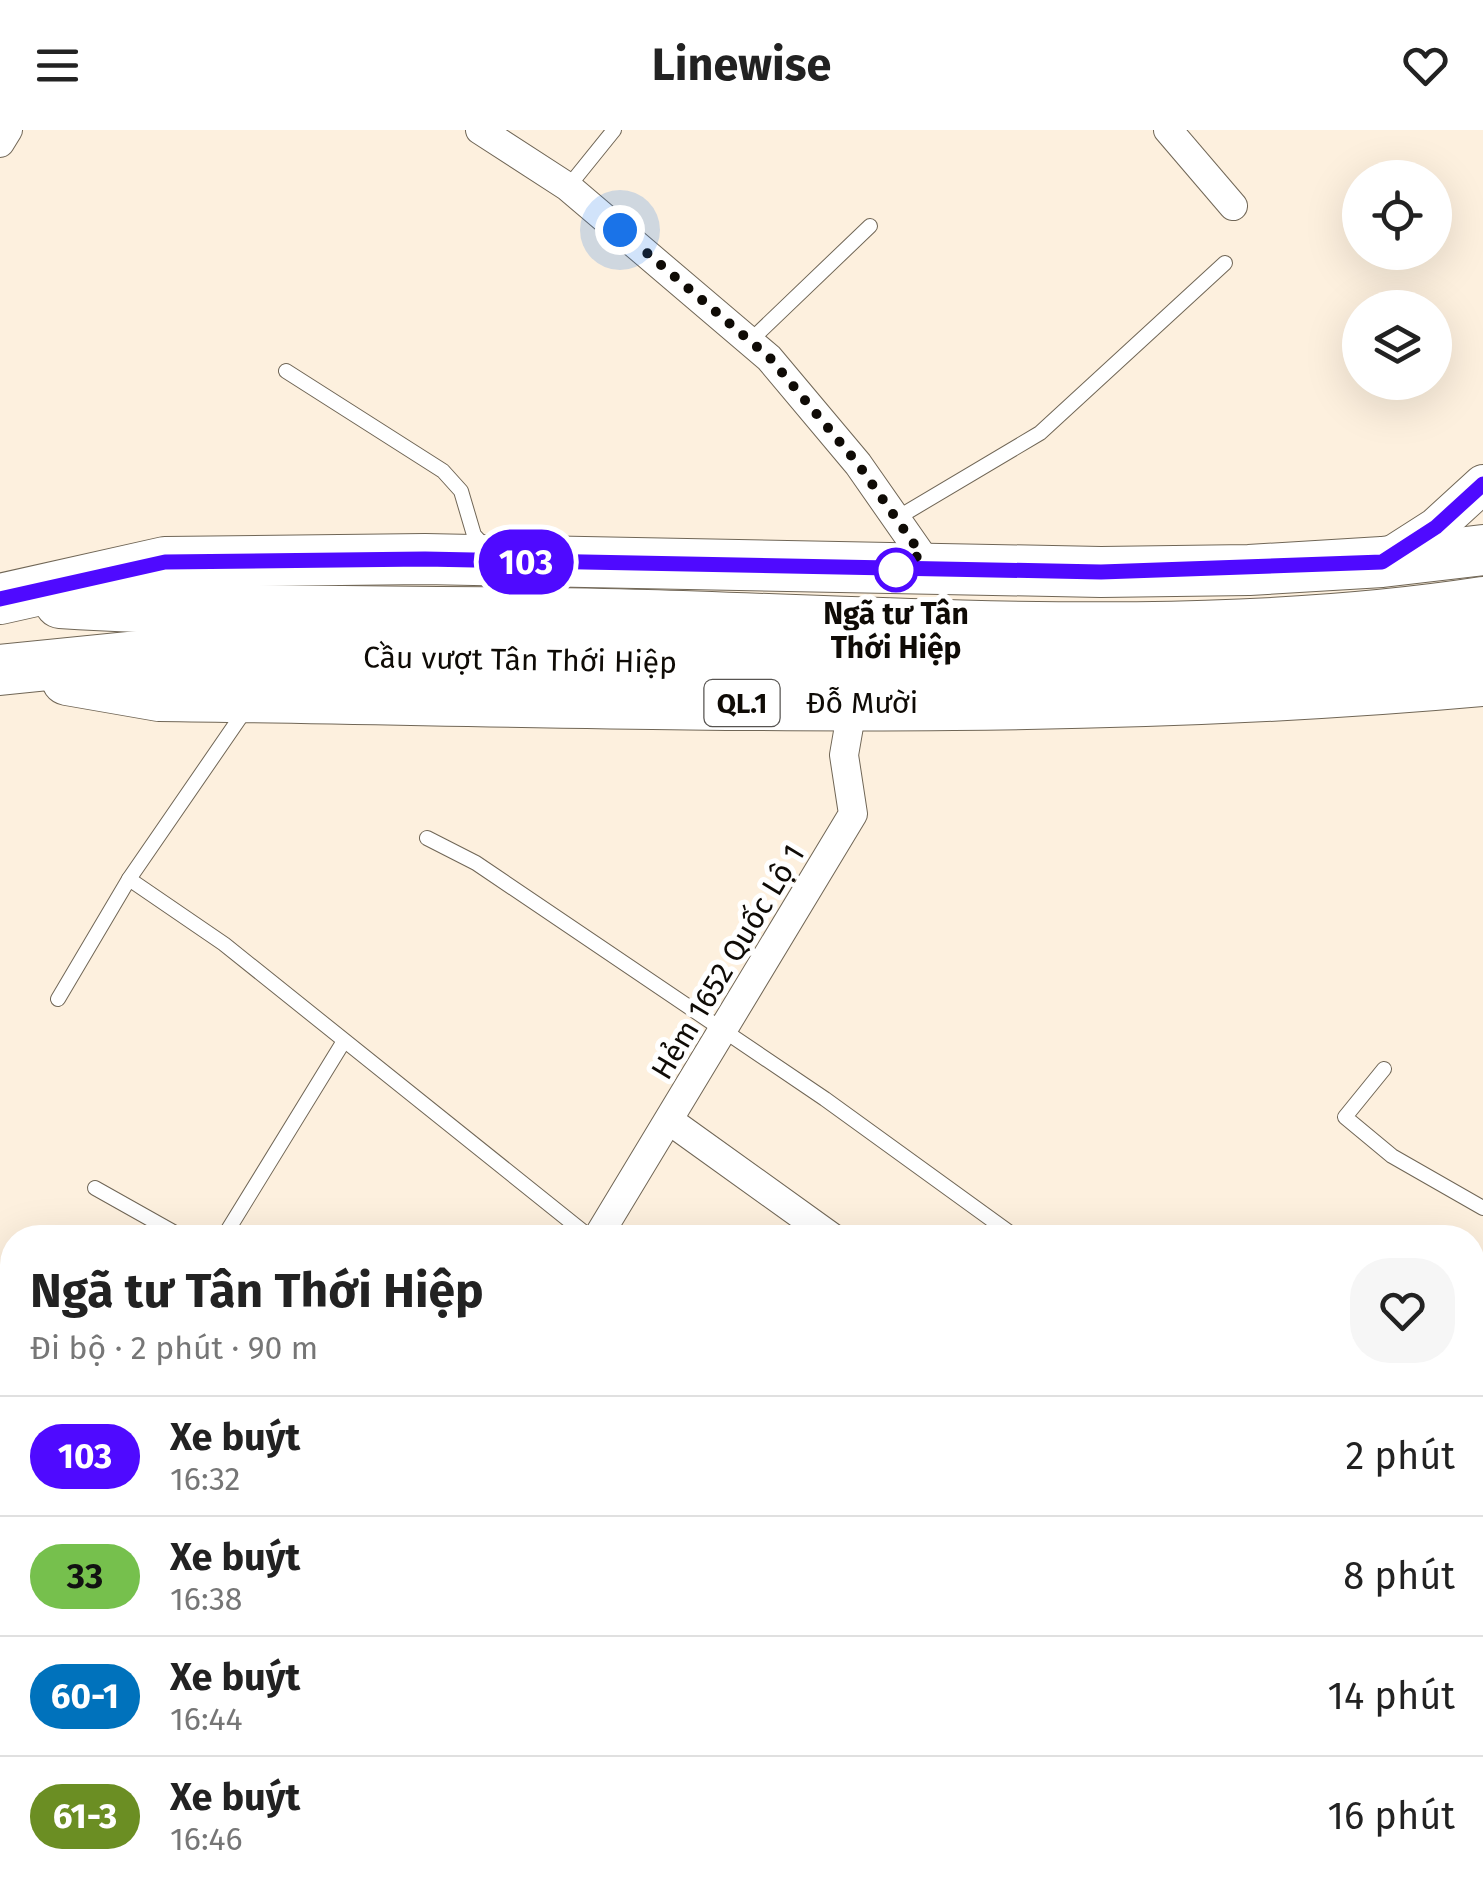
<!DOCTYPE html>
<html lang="vi">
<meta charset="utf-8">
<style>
:root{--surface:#fff;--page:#f6f6f6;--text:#222;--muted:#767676;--line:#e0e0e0}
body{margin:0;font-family:"Fira Sans",sans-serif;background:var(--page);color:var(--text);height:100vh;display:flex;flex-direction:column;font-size:38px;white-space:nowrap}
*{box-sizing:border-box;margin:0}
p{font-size:32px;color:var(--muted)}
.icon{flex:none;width:55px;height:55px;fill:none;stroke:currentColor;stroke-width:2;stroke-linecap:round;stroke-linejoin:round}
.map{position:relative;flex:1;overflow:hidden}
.details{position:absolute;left:0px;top:1095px;width:1485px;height:670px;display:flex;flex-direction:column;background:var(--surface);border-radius:40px 40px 0 0;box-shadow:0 10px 40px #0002}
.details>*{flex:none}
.badge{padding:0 20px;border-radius:32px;font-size:35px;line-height:65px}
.tools{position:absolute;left:1342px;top:30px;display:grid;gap:20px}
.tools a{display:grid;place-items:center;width:110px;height:110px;border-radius:50%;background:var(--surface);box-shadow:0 10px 40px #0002;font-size:50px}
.you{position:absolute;width:50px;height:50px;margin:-25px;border:8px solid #fff;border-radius:50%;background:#1a73e8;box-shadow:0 0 0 15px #1a73e833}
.map>.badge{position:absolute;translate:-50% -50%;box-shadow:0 0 0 5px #fff}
.round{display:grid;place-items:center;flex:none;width:105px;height:105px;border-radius:40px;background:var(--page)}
.summary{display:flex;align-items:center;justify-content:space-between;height:170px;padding:0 30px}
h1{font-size:48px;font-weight:700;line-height:75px}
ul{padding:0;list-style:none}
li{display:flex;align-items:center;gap:30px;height:120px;padding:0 30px;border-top:2px solid var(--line)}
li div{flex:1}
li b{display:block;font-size:38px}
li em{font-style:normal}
li .badge{min-width:110px;font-weight:700;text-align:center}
header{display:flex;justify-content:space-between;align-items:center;height:130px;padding:0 30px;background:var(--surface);font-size:45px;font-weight:700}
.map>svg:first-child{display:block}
</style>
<header><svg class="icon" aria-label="menu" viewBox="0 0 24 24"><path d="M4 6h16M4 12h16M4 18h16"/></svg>Linewise<svg class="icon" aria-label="heart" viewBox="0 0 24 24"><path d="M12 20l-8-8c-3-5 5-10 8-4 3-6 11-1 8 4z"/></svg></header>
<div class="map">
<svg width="1483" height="1765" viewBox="0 0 1483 1765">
<rect width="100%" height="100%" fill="#fdf0de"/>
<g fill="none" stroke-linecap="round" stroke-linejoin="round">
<!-- lane casing -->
<g stroke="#706656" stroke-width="16">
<g id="lane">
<path d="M568 57 614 0"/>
<path d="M750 211 870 96"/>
<path d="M286 241 443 341 461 361 474 405 485 417"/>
<path d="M897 388 1040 303 1225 133"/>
<path d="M427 708 476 733 825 969 1017 1108"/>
<path d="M129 749 224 814 591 1108"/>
<path d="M58 869 129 749 248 576"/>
<path d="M1384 939 1345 987 1392 1026 1483 1078"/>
<path d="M95 1058 184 1108"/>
<path d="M223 1108 344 911"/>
<path d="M0 1548 12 1546"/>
<path d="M644 1752 678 1761 679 1765"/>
<path d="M1182 1752 1184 1765"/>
</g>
</g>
<!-- street casing -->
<g stroke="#706656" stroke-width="30">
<g id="street">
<path d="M480 0 568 57 769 228 858 334 932 440"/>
<path d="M1168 0 1233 76"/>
<path d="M0 13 8 0"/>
<path d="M670 991 833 1108"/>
<path d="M597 1108 853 684 844 625 853 573"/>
<path d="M0 1261 12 1266"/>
<path d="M1472 1645 1483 1646"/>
<path d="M381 1752 384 1765"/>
</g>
</g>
<!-- secondary casing -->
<g stroke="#706656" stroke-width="40">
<path id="secondary" d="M1386 429 1436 397 1483 354"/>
</g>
<!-- highway casing -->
<g stroke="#706656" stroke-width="52">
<g id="highway">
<path d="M0 469 165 432 425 429 1101 442 1249 440 1382 432 1483 420"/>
<path d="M60 473C255 485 451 479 647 485 924 493 1208 514 1483 472"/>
<path d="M0 540 157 524 901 535 1197 534 1389 523 1483 511"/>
<path d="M67 550 159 566C600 571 1043 591 1483 551"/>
</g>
</g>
<!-- lane -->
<use href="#lane" stroke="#fff" stroke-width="14"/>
<!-- street -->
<use href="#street" stroke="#fff" stroke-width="28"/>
<!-- secondary -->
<use href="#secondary" stroke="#fff" stroke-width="38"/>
<!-- highway -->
<use href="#highway" stroke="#fff" stroke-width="50"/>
</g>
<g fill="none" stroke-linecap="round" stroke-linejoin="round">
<!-- line casing -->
<g stroke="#fff" stroke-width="22">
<path id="line" d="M0 469 165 432 425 429 1101 442 1382 432 1436 397 1483 354"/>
</g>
<!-- line -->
<use href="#line" stroke="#4f0aff" stroke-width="15"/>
<!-- walk -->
<path stroke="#0f0b06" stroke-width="10" stroke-dasharray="0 18" d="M620 100 770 228 858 334 921 424 896 440"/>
</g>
<!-- markers -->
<circle fill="#fff" stroke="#4f0aff" stroke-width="5" cx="896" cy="440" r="20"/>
<g text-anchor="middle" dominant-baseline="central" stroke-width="10" stroke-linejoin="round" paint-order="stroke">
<!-- shield labels -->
<rect fill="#fff" stroke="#575451" stroke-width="2.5" x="704.5" y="550" width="75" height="46" rx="8"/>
<g font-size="28" font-weight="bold" fill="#0f0b06">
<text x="742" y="573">QL.1</text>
</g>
<!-- stop labels -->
<g font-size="30" font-weight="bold" fill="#0f0b06" stroke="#fff">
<text x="896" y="484">Ngã tư Tân<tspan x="896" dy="34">Thới Hiệp</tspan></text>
</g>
<!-- street labels -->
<g font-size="30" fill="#0f0b06" stroke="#fff">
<text transform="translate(520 530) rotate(1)">Cầu vượt Tân Thới Hiệp</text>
<text x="862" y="573">Đỗ Mười</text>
<text transform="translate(728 832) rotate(-59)">Hẻm 1652 Quốc Lộ 1</text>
</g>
</g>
</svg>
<div class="tools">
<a><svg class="icon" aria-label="locate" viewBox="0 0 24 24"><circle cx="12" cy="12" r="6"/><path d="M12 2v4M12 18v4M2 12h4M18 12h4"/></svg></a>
<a><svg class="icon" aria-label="layers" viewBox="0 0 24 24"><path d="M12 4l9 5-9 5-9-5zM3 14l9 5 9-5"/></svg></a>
</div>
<div class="you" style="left:620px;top:100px"></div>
<b class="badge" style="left:526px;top:432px;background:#4f0aff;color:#fff">103</b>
<section class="details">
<div class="summary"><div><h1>Ngã tư Tân Thới Hiệp</h1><p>Đi bộ · 2 phút · 90 m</p></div><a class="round"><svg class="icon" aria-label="heart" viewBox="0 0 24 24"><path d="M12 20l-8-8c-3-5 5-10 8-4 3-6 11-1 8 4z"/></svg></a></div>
<ul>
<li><span class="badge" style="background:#4f0aff;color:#fff">103</span><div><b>Xe buýt</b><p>16:32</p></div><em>2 phút</em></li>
<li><span class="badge" style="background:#76c04d;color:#111">33</span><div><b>Xe buýt</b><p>16:38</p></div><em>8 phút</em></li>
<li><span class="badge" style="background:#0072bc;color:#fff">60-1</span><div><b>Xe buýt</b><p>16:44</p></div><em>14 phút</em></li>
<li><span class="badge" style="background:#6b8e23;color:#fff">61-3</span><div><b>Xe buýt</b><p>16:46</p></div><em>16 phút</em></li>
</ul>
</section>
</div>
